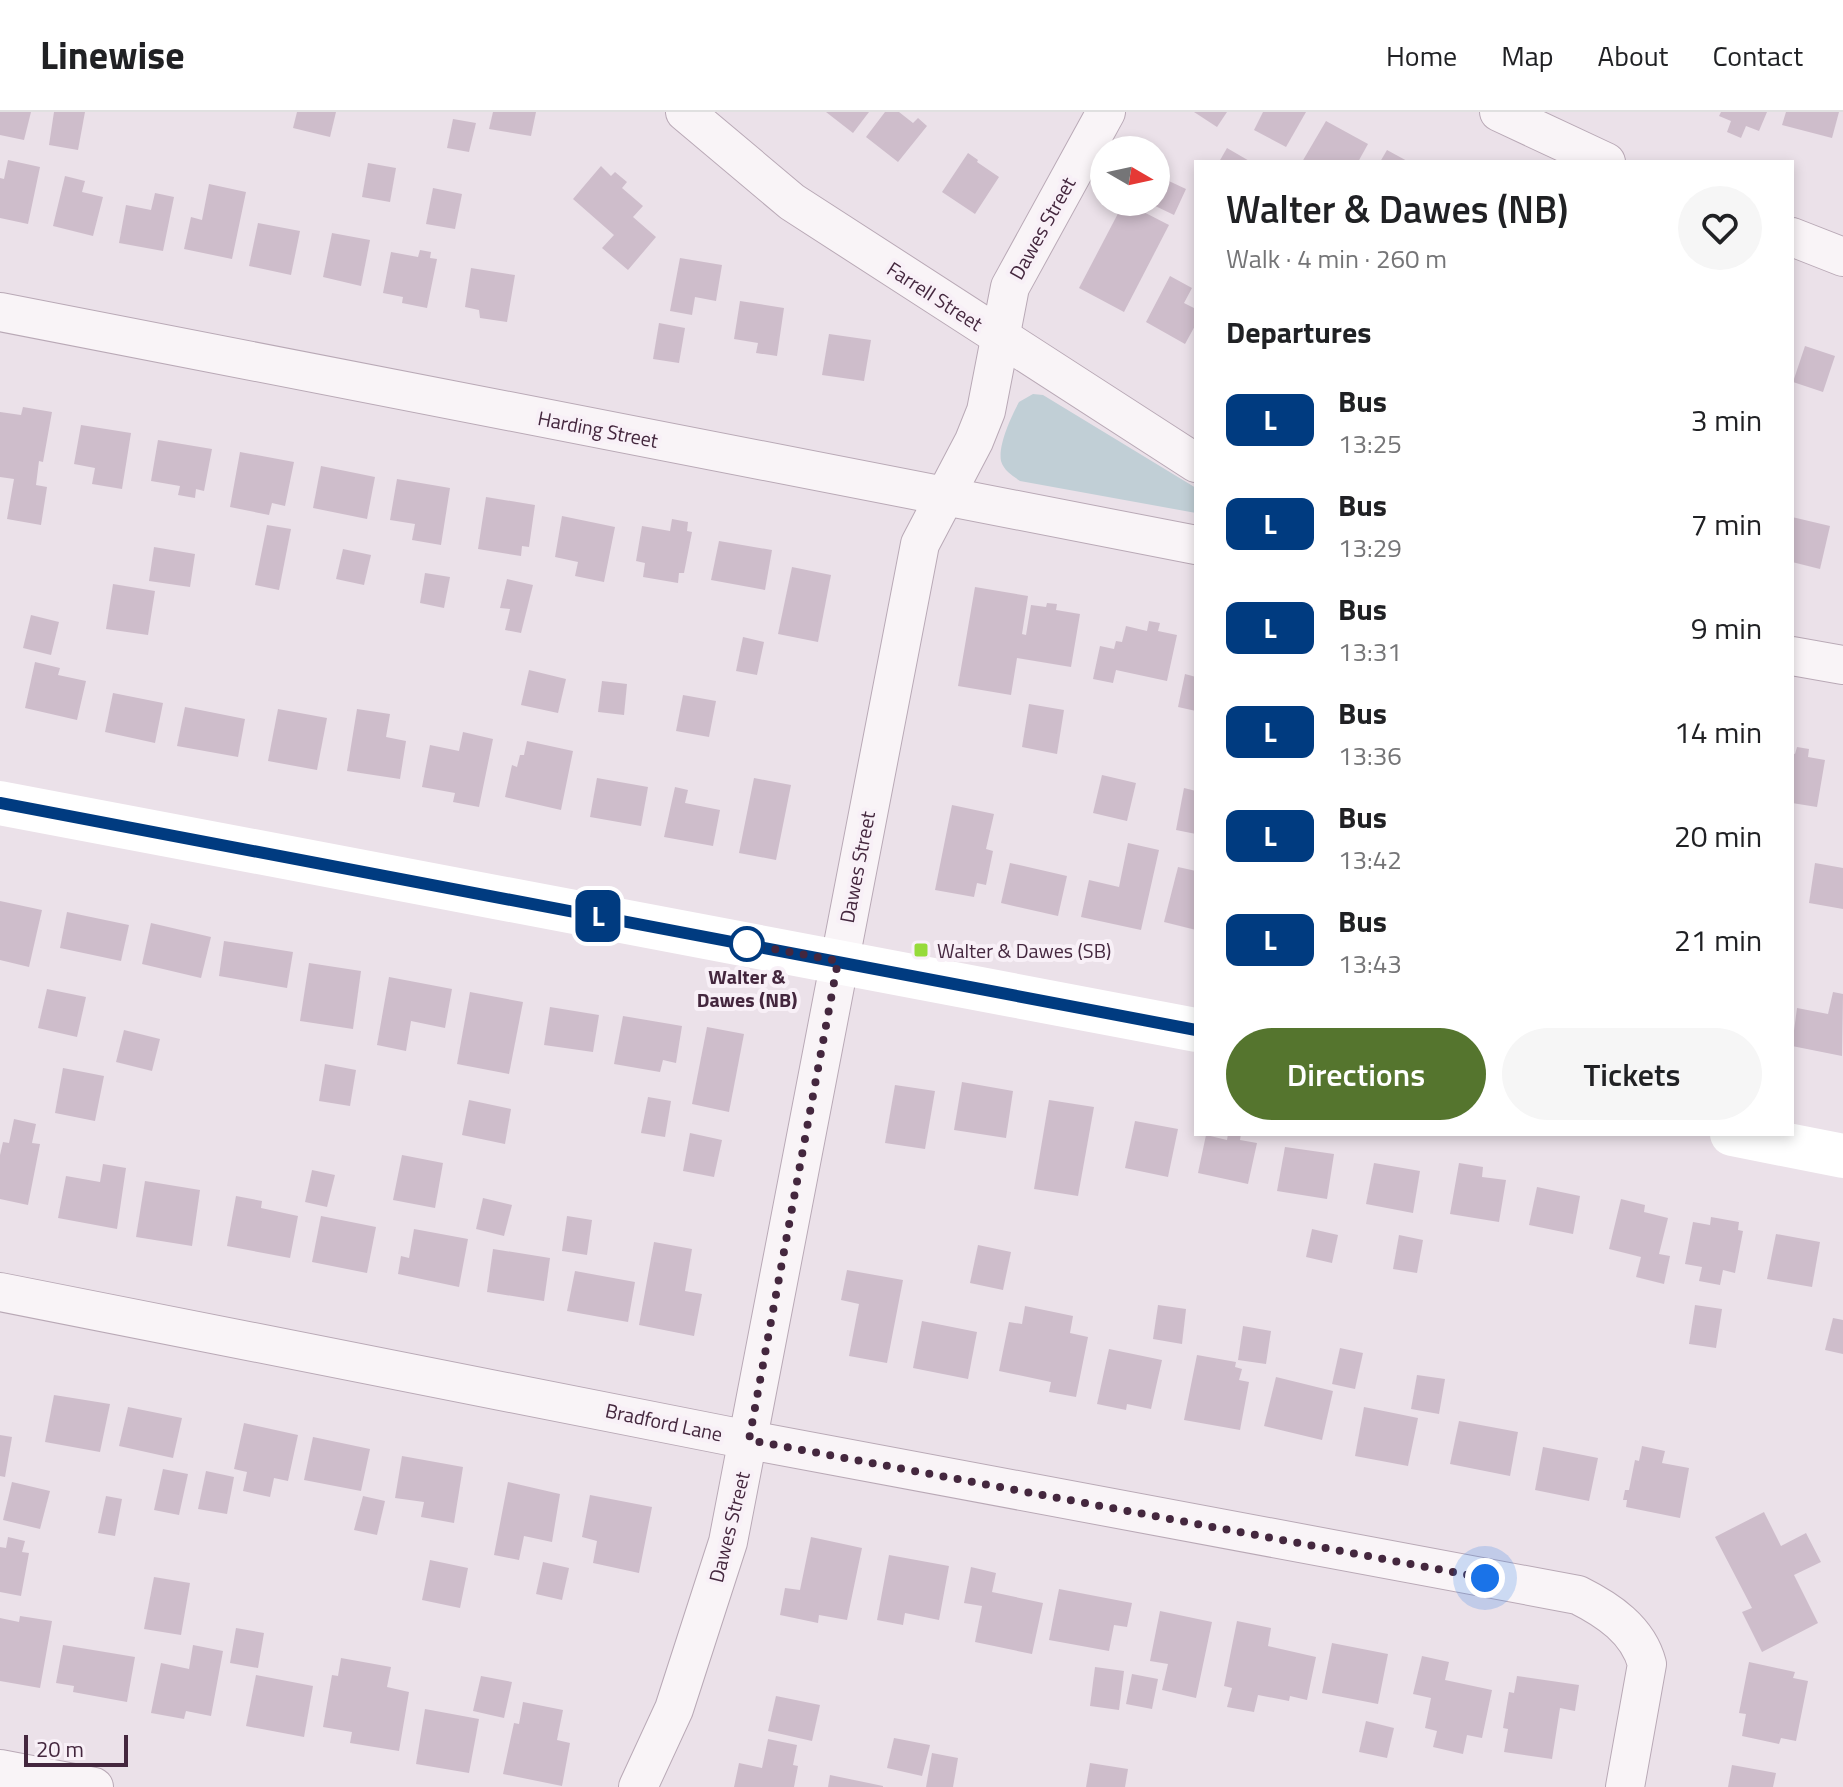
<!DOCTYPE html>
<meta charset="utf-8">
<style>
:root{--surface:#fff;--page:#f6f6f6;--text:#202124;--muted:#757577;--line:#e0e0e0;--accent:#55752e}
body{margin:0;font-family:"Titillium Web",sans-serif;background:var(--page);color:var(--text);height:100vh;display:flex;flex-direction:column;font-size:30px;white-space:nowrap}
*{box-sizing:border-box;margin:0}
p{font-size:26px;color:var(--muted)}
.icon{flex:none;width:44px;height:44px;fill:none;stroke:currentColor;stroke-width:2;stroke-linecap:round;stroke-linejoin:round}
.map{position:relative;flex:1;overflow:hidden}
.side{position:absolute;left:1194px;top:48px;width:600px;height:976px;display:flex;flex-direction:column;background:var(--surface);border-radius:0px;box-shadow:0 4px 12px #0003}
.side>*{flex:none}
.badge{padding:0 16px;border-radius:12px;font-size:28px;line-height:52px}
.needle{width:52px;rotate:99deg}
.fabs{position:absolute;left:1090px;top:24px;display:grid;gap:16px}
.fabs a{display:grid;place-items:center;width:80px;height:80px;border-radius:50%;background:var(--surface);box-shadow:0 4px 12px #0003;font-size:40px}
.scale{position:absolute;left:24px;bottom:20px;width:104px;box-sizing:border-box;padding-left:8px;border:4px solid #44273e;border-top:0;font-size:22px;line-height:28px;white-space:nowrap;color:#44273e;-webkit-text-stroke:6px #f8f0f7;paint-order:stroke}
.you{position:absolute;width:40px;height:40px;margin:-20px;border:6px solid #fff;border-radius:50%;background:#1a73e8;box-shadow:0 0 0 12px #1a73e833}
.map>.badge{position:absolute;translate:-50% -50%;box-shadow:0 0 0 4px #fff}
h2{padding:0 32px;font-size:30px;line-height:72px}
.round{display:grid;place-items:center;flex:none;width:84px;height:84px;border-radius:42px;background:var(--page)}
.summary{display:flex;align-items:center;justify-content:space-between;height:136px;padding:0 32px}
h1{font-size:38px;font-weight:600;line-height:60px}
.primary-button{display:flex;gap:16px;margin-top:auto;padding:16px 32px}
.primary-button a{flex:1;height:92px;border-radius:48px;background:var(--accent);color:#fff;font-size:32px;font-weight:600;line-height:92px;text-align:center}
.primary-button a+a{background:var(--page);color:var(--text)}
ul{padding:0;list-style:none}
li{display:flex;align-items:center;gap:24px;height:104px;padding:0 32px}
li div{flex:1}
li b{display:block;font-size:30px}
li em{font-style:normal}
li .badge{min-width:88px;font-weight:700;text-align:center}
header{display:flex;align-items:center;gap:48px;box-sizing:border-box;height:112px;padding:0 40px;background:var(--surface);border-bottom:2px solid var(--line)}
header strong{font-size:38px}
nav{display:flex;gap:44px;margin-inline-start:auto;font-size:28px}
.map>svg:first-child{display:block}
</style>
<header>
<strong>Linewise</strong>
<nav><a>Home</a><a>Map</a><a>About</a><a>Contact</a></nav>
</header>
<div class="map">
<svg width="1843" height="1675" viewBox="0 0 1843 1675">
<rect width="100%" height="100%" fill="#ebe1e9"/>
<!-- green -->
<path fill="#c1cfd6" d="M1033 282 1043 283 1196 376V401L1020 369C1013 364 1004 359 1001 349 998 333 1011 305 1019 290Z"/>
<!-- building -->
<g fill="#cebdcb">
<path d="M0 0H31L24 28 0 23Z"/>
<path d="M54 0H85L78 38 49 33Z"/>
<path d="M297 0H336L330 25 293 16Z"/>
<path d="M493 0H536L531 24 489 17Z"/>
<path d="M826 0H869L853 21Z"/>
<path d="M885 0H899L913 11 918 6 927 14 898 50 866 25Z"/>
<path d="M1194 0H1227L1217 15Z"/>
<path d="M1263 0H1306L1286 35 1254 18Z"/>
<path d="M1721 0H1767L1759 19 1746 14 1741 26 1727 20 1731 9 1719 4Z"/>
<path d="M1786 0H1839L1832 26 1782 13Z"/>
<path d="M453 7 476 11 469 40 447 36Z"/>
<path d="M1326 9 1368 32 1358 50H1302Z"/>
<path d="M1227 36 1251 50H1219Z"/>
<path d="M1387 38 1409 50H1380Z"/>
<path d="M968 41 978 48 977 50 999 65 975 102 942 80Z"/>
<path d="M8 48 40 55 28 112 0 106V66L4 67Z"/>
<path d="M368 51 396 56 390 90 362 85Z"/>
<path d="M601 54 611 64 615 60 627 70 622 76 643 94 633 105 656 125 628 158 602 136 614 123 573 87Z"/>
<path d="M1156 63 1186 77 1174 103 1147 90H1156Z"/>
<path d="M65 64 85 69 82 80 103 85 93 124 53 114Z"/>
<path d="M209 72 246 80 232 147 184 137 191 105 202 108Z"/>
<path d="M433 76 462 82 455 117 426 112Z"/>
<path d="M155 81 174 85 163 139 119 131 126 93 151 98Z"/>
<path d="M1124 90 1169 113 1124 200 1079 176Z"/>
<path d="M258 111 300 119 291 163 249 154Z"/>
<path d="M332 121 370 128 361 174 323 165Z"/>
<path d="M420 138 431 140 430 146 437 147 427 196 402 191 403 185 383 181 391 140 418 145Z"/>
<path d="M680 146 722 153 716 189 695 185 692 203 670 199Z"/>
<path d="M471 156 515 163 507 210 480 206 479 198 465 195Z"/>
<path d="M1170 164 1192 176 1184 191 1196 197V212L1185 232 1146 210Z"/>
<path d="M740 189 784 196 777 244 756 241 758 231 734 227Z"/>
<path d="M659 211 685 216 679 251 653 247Z"/>
<path d="M829 222 871 228 864 269 822 263Z"/>
<path d="M1805 234 1835 244 1823 280 1793 270Z"/>
<path d="M23 295 52 300 43 350 39 349 36 373 47 375 41 413 7 407 14 367 0 365V300L21 303Z"/>
<path d="M81 313 131 321 122 377 92 372 95 356 74 352Z"/>
<path d="M158 328 212 337 204 379 196 377 195 386 178 383 180 374 151 369Z"/>
<path d="M240 340 294 350 285 394 272 391 269 403 230 395Z"/>
<path d="M321 354 375 365 367 407 313 396Z"/>
<path d="M397 367 450 376 441 433 412 428 415 412 390 408Z"/>
<path d="M486 385 535 393 529 435 522 434 521 444 478 437Z"/>
<path d="M562 404 615 415 604 470 575 464 578 450 555 445Z"/>
<path d="M1792 405 1830 414 1820 457 1792 450Z"/>
<path d="M672 407 688 410 687 419 692 420 684 461H679L678 471 643 465 645 451 636 449 642 414 670 419Z"/>
<path d="M267 413 291 417 279 478 255 473Z"/>
<path d="M719 429 772 438 765 478 711 468Z"/>
<path d="M154 435 195 442 190 475 149 469Z"/>
<path d="M343 437 371 443 364 473 336 467Z"/>
<path d="M792 455 831 463 818 530 778 522Z"/>
<path d="M425 461 450 465 444 496 420 491Z"/>
<path d="M507 467 533 473 521 521 505 518 510 497 500 496Z"/>
<path d="M113 472 155 479 148 523 106 517Z"/>
<path d="M975 475 1028 484 1022 522 1026 523 1031 493 1046 495 1047 491 1057 492 1056 498 1080 502 1071 555 1017 546 1011 583 958 574Z"/>
<path d="M31 503 59 510 51 543 23 536Z"/>
<path d="M1149 509 1160 511 1158 519 1177 523 1167 569 1116 558 1113 571 1093 567 1100 534 1114 537 1116 529 1122 530 1126 514 1147 519Z"/>
<path d="M743 525 764 530 757 563 736 559Z"/>
<path d="M35 550 60 556 58 563 86 569 77 608 25 596Z"/>
<path d="M529 558 566 567 558 601 521 593Z"/>
<path d="M1185 562 1196 565V599L1178 595Z"/>
<path d="M602 569 627 572 624 603 598 600Z"/>
<path d="M113 581 163 591 155 631 105 620Z"/>
<path d="M683 583 716 589 709 625 676 619Z"/>
<path d="M1029 592 1064 598 1057 642 1022 635Z"/>
<path d="M185 595 245 607 238 645 177 634Z"/>
<path d="M278 597 327 606 317 658 268 649Z"/>
<path d="M357 597 390 602 386 625 406 629 400 667 347 659Z"/>
<path d="M463 620 493 627 479 695 453 690 455 681 422 675 430 633 459 639Z"/>
<path d="M527 629 573 639 561 698 505 685 512 653 517 655 520 643H524Z"/>
<path d="M1797 635 1809 637 1808 645 1825 648 1817 695 1792 691V641L1795 642Z"/>
<path d="M1102 663 1136 671 1127 709 1093 701Z"/>
<path d="M597 666 648 675 641 714 590 705Z"/>
<path d="M754 666 791 673 776 748 739 741Z"/>
<path d="M675 675 688 678 685 691 720 698 713 734 664 725Z"/>
<path d="M1184 676 1196 679V722L1176 718Z"/>
<path d="M952 693 994 702 986 737 993 739 986 773 977 771 974 785 935 778Z"/>
<path d="M1128 731 1159 738 1141 818 1081 805 1089 768 1119 775Z"/>
<path d="M1010 751 1067 764 1058 804 1001 791Z"/>
<path d="M1815 751 1843 756V797L1809 791Z"/>
<path d="M1178 755 1196 759V818L1164 810Z"/>
<path d="M0 789 42 798 29 855 0 848Z"/>
<path d="M67 800 129 813 121 849 60 836Z"/>
<path d="M151 811 211 825 201 866 142 852Z"/>
<path d="M224 829 293 840 287 876 219 864Z"/>
<path d="M309 851 361 859 353 917 300 909Z"/>
<path d="M389 865 452 877 445 916 411 909 406 939 377 933Z"/>
<path d="M47 877 86 885 77 925 38 916Z"/>
<path d="M470 880 523 890 509 962 457 952Z"/>
<path d="M1833 880 1843 882 1842 944 1792 934 1797 896 1828 902Z"/>
<path d="M550 895 599 903 593 940 544 933Z"/>
<path d="M623 904 682 914 676 951 663 948 660 960 614 952Z"/>
<path d="M707 915 744 922 729 1000 692 992Z"/>
<path d="M124 918 160 927 152 959 116 950Z"/>
<path d="M325 952 356 958 350 994 319 989Z"/>
<path d="M63 956 104 964 95 1009 55 1001Z"/>
<path d="M962 970 1013 979 1006 1026 954 1018Z"/>
<path d="M895 973 935 979 925 1037 885 1031Z"/>
<path d="M648 985 671 989 665 1025 641 1021Z"/>
<path d="M469 988 511 997 505 1032 462 1023Z"/>
<path d="M1049 988 1094 995 1078 1084 1034 1077Z"/>
<path d="M14 1007 36 1012 32 1031 40 1032 28 1093 0 1087V1043L3 1030 9 1031Z"/>
<path d="M1135 1009 1178 1017 1168 1065 1125 1056Z"/>
<path d="M690 1021 722 1028 714 1065 683 1059Z"/>
<path d="M1228 1022H1241L1240 1028 1257 1031 1248 1072 1198 1061 1206 1023 1227 1028Z"/>
<path d="M1285 1035 1334 1042 1327 1087 1277 1079Z"/>
<path d="M402 1043 443 1051 435 1096 393 1088Z"/>
<path d="M1374 1051 1420 1059 1413 1101 1366 1092Z"/>
<path d="M1459 1051 1483 1055 1482 1065 1506 1068 1499 1110 1450 1102Z"/>
<path d="M103 1052 126 1056 117 1117 58 1106 66 1064 100 1070Z"/>
<path d="M312 1058 335 1063 327 1095 305 1090Z"/>
<path d="M145 1069 200 1078 192 1134 136 1125Z"/>
<path d="M1537 1075 1580 1084 1573 1122 1529 1113Z"/>
<path d="M236 1084 262 1089 261 1096 298 1104 290 1146 227 1134Z"/>
<path d="M483 1086 512 1093 504 1124 476 1117Z"/>
<path d="M1621 1087 1645 1093 1644 1100 1668 1106 1659 1142 1670 1144 1664 1172 1636 1165 1641 1145 1609 1137Z"/>
<path d="M321 1104 376 1115 367 1161 312 1150Z"/>
<path d="M567 1104 592 1108 587 1143 562 1139Z"/>
<path d="M1711 1105 1739 1110 1738 1118 1743 1119 1735 1161 1723 1158 1720 1173 1699 1169 1702 1155 1685 1152 1693 1110 1710 1113Z"/>
<path d="M414 1117 468 1127 459 1175 398 1162 401 1144 409 1146Z"/>
<path d="M1312 1117 1338 1123 1332 1151 1306 1145Z"/>
<path d="M1776 1122 1820 1130 1812 1175 1767 1167Z"/>
<path d="M1399 1123 1423 1128 1417 1161 1393 1157Z"/>
<path d="M654 1130 692 1137 685 1179 702 1182 694 1224 639 1213Z"/>
<path d="M978 1133 1011 1140 1003 1178 970 1171Z"/>
<path d="M493 1137 550 1146 544 1189 487 1180Z"/>
<path d="M847 1158 903 1168 887 1251 849 1244 859 1192 841 1188Z"/>
<path d="M575 1159 635 1170 628 1210 567 1199Z"/>
<path d="M1158 1193 1186 1197 1182 1232 1153 1227Z"/>
<path d="M1695 1193 1722 1197 1716 1236 1689 1232Z"/>
<path d="M1025 1194 1073 1204 1070 1221 1088 1225 1076 1285 1049 1280 1051 1270 999 1259 1009 1210 1022 1212Z"/>
<path d="M1833 1206 1843 1208V1242L1825 1238Z"/>
<path d="M922 1209 977 1220 968 1267 913 1256Z"/>
<path d="M1243 1214 1271 1219 1266 1252 1238 1248Z"/>
<path d="M1340 1236 1363 1241 1355 1277 1332 1272Z"/>
<path d="M1109 1237 1162 1248 1151 1297 1127 1292 1126 1298 1097 1292Z"/>
<path d="M1197 1243 1236 1250 1235 1255 1242 1257 1239 1268 1249 1270 1240 1318 1184 1308Z"/>
<path d="M1417 1263 1445 1267 1439 1302 1411 1297Z"/>
<path d="M1276 1265 1333 1279 1322 1328 1264 1314Z"/>
<path d="M54 1283 110 1292 100 1340 45 1330Z"/>
<path d="M128 1295 182 1306 173 1346 119 1334Z"/>
<path d="M1364 1295 1418 1306 1408 1354 1355 1344Z"/>
<path d="M1459 1309 1518 1320 1510 1364 1450 1352Z"/>
<path d="M244 1311 298 1323 288 1369 274 1366 270 1385 243 1379 247 1360 234 1357Z"/>
<path d="M0 1323 12 1325 5 1365 0 1364Z"/>
<path d="M313 1325 370 1337 361 1379 304 1368Z"/>
<path d="M1642 1334 1665 1339 1662 1351 1689 1356 1680 1406 1626 1395 1627 1388H1623L1625 1378H1629L1635 1348 1639 1349Z"/>
<path d="M1543 1335 1598 1346 1589 1389 1535 1378Z"/>
<path d="M402 1344 463 1355 454 1411 421 1405 424 1390 395 1386Z"/>
<path d="M163 1357 188 1362 179 1403 154 1398Z"/>
<path d="M206 1359 234 1365 227 1402 198 1397Z"/>
<path d="M12 1370 50 1379 40 1417 3 1408Z"/>
<path d="M508 1370 560 1382 552 1430 524 1424 519 1448 494 1443Z"/>
<path d="M590 1383 652 1395 639 1461 593 1451 597 1429 582 1425Z"/>
<path d="M106 1384 122 1387 115 1424 98 1421Z"/>
<path d="M363 1384 385 1389 377 1423 354 1418Z"/>
<path d="M1764 1400 1781 1434 1806 1421 1821 1450 1794 1463 1818 1511 1762 1540 1742 1500 1752 1496 1715 1425Z"/>
<path d="M8 1425 25 1429 22 1440 29 1441 21 1484 0 1480V1435L6 1436Z"/>
<path d="M811 1425 862 1436 847 1508 819 1503 818 1511 780 1503 785 1476 800 1478Z"/>
<path d="M889 1443 949 1454 939 1508 905 1501 903 1513 877 1508Z"/>
<path d="M430 1448 468 1456 460 1496 422 1488Z"/>
<path d="M543 1450 569 1456 562 1488 536 1482Z"/>
<path d="M971 1455 996 1461 992 1480 1043 1491 1032 1542 975 1530 982 1494 964 1491Z"/>
<path d="M154 1465 190 1471 181 1523 144 1517Z"/>
<path d="M1059 1477 1132 1491 1127 1515 1114 1513 1109 1539 1049 1528Z"/>
<path d="M1160 1499 1212 1510 1196 1586 1162 1578 1168 1552 1150 1549Z"/>
<path d="M20 1504 52 1509 40 1576 0 1569V1506L19 1510Z"/>
<path d="M1237 1509 1271 1516 1268 1534 1316 1545 1307 1588 1290 1584 1289 1589 1258 1583 1254 1600 1227 1595 1232 1576 1224 1574Z"/>
<path d="M236 1516 264 1521 258 1556 230 1551Z"/>
<path d="M1332 1531 1388 1542 1378 1592 1322 1581Z"/>
<path d="M63 1533 135 1545 127 1590 73 1580 74 1574 56 1571Z"/>
<path d="M193 1533 223 1539 211 1604 186 1599 184 1607 151 1601 161 1551 189 1557Z"/>
<path d="M1422 1544 1449 1550 1445 1568 1492 1578 1482 1626 1467 1623 1463 1642 1433 1635 1437 1619 1425 1616 1431 1586 1413 1582Z"/>
<path d="M341 1546 391 1555 387 1575 409 1580 399 1639 350 1631 352 1620 323 1615 332 1563 338 1564Z"/>
<path d="M1749 1550 1795 1560 1793 1566 1808 1569 1796 1629 1781 1626 1779 1632 1742 1624 1746 1602 1739 1601Z"/>
<path d="M1095 1555 1124 1559 1119 1598 1090 1594Z"/>
<path d="M1132 1562 1158 1567 1152 1597 1126 1592Z"/>
<path d="M256 1563 313 1574 304 1625 246 1614Z"/>
<path d="M481 1564 512 1570 504 1606 473 1599Z"/>
<path d="M1517 1564 1579 1573 1575 1599 1560 1596 1552 1647 1504 1640 1508 1617 1503 1616 1509 1580 1514 1581Z"/>
<path d="M776 1584 820 1593 812 1629 768 1619Z"/>
<path d="M523 1590 563 1598 557 1628 570 1631 562 1674 503 1662 514 1611 519 1612Z"/>
<path d="M425 1597 479 1607 469 1661 416 1652Z"/>
<path d="M1366 1609 1394 1616 1387 1646 1359 1640Z"/>
<path d="M894 1626 930 1633 922 1664 887 1656Z"/>
<path d="M768 1627 797 1633 793 1653 798 1654 794 1675H734L739 1651 762 1656Z"/>
<path d="M932 1641 958 1646 953 1675H926Z"/>
<path d="M1090 1651 1128 1657 1125 1675H1086Z"/>
<path d="M1732 1653 1776 1661 1773 1675H1728Z"/>
<path d="M830 1663 883 1674V1675H828Z"/>
</g>
<g fill="none" stroke-linecap="round" stroke-linejoin="round">
<!-- street casing -->
<g stroke="#b9a9b6" stroke-width="40">
<g id="street">
<path d="M685 0 792 90 1196 351"/>
<path d="M1499 0 1606 50"/>
<path d="M1792 125 1843 145"/>
<path d="M0 200 1196 433"/>
<path d="M1792 544 1843 553"/>
<path d="M0 1180 749 1328 1578 1483C1608 1498 1638 1518 1647 1552L1625 1675"/>
<path d="M0 1657 94 1675"/>
<path d="M638 1675 674 1597 728 1430 920 432 974 329 986 299 1010 175 1106 0"/>
</g>
</g>
<!-- street -->
<use href="#street" stroke="#f9f4f7" stroke-width="38"/>
<!-- secondary -->
<g stroke="#fff" stroke-width="44">
<path d="M0 691 1196 918"/>
<path d="M1732 1022 1843 1044"/>
</g>
</g>
<g fill="none" stroke-linecap="round" stroke-linejoin="round">
<!-- line casing -->
<g stroke="#fff" stroke-width="18">
<path id="line" d="M0 691 1196 918"/>
</g>
<!-- line -->
<use href="#line" stroke="#003b80" stroke-width="12"/>
<!-- walk -->
<path stroke="#44273e" stroke-width="8" stroke-dasharray="0 14.4" d="M747 832 838 849 749 1328 1485 1466"/>
</g>
<!-- markers -->
<circle fill="#fff" stroke="#003b80" stroke-width="4" cx="747" cy="832" r="16"/>
<rect fill="#96db3a" stroke="#f8f0f7" stroke-width="3" x="913" y="830" width="16" height="16" rx="4"/>
<g text-anchor="middle" dominant-baseline="central" stroke-width="8" stroke-linejoin="round" paint-order="stroke">
<!-- street labels -->
<g font-size="20" fill="#44273e" stroke="#f8f0f7">
<text transform="translate(1042 116) rotate(-61)">Dawes Street</text>
<text transform="translate(935 184) rotate(33)">Farrell Street</text>
<text transform="translate(598 317) rotate(11)">Harding Street</text>
<text transform="translate(857 755) rotate(-79)">Dawes Street</text>
<text transform="translate(664 1310) rotate(12)">Bradford Lane</text>
<text transform="translate(729 1415) rotate(-76)">Dawes Street</text>
</g>
<!-- poi labels -->
<g font-size="20" fill="#44273e" stroke="#f8f0f7" text-anchor="start">
<text x="937" y="838">Walter &amp; Dawes (SB)</text>
</g>
<!-- stop labels -->
<g font-size="20" font-weight="bold" fill="#44273e" stroke="#f8f0f7">
<text x="747" y="864">Walter &amp;<tspan x="747" dy="23">Dawes (NB)</tspan></text>
</g>
</g>
</svg>
<div class="fabs">
<a><svg class="needle" viewBox="-14 -14 28 28"><path d="M0-13l5 13h-10z" fill="#e53935"/><path d="M0 13l5-13h-10z" fill="#757577"/></svg></a>
</div>
<div class="scale">20 m</div>
<div class="you" style="left:1485px;top:1466px"></div>
<b class="badge" style="left:598px;top:804px;background:#003b80;color:#fff">L</b>
<section class="side">
<div class="summary"><div><h1>Walter &amp; Dawes (NB)</h1><p>Walk · 4 min · 260 m</p></div><a class="round"><svg class="icon" aria-label="heart" viewBox="0 0 24 24"><path d="M12 20l-8-8c-3-5 5-10 8-4 3-6 11-1 8 4z"/></svg></a></div>
<h2>Departures</h2>
<ul>
<li><span class="badge" style="background:#003b80;color:#fff">L</span><div><b>Bus</b><p>13:25</p></div><em>3 min</em></li>
<li><span class="badge" style="background:#003b80;color:#fff">L</span><div><b>Bus</b><p>13:29</p></div><em>7 min</em></li>
<li><span class="badge" style="background:#003b80;color:#fff">L</span><div><b>Bus</b><p>13:31</p></div><em>9 min</em></li>
<li><span class="badge" style="background:#003b80;color:#fff">L</span><div><b>Bus</b><p>13:36</p></div><em>14 min</em></li>
<li><span class="badge" style="background:#003b80;color:#fff">L</span><div><b>Bus</b><p>13:42</p></div><em>20 min</em></li>
<li><span class="badge" style="background:#003b80;color:#fff">L</span><div><b>Bus</b><p>13:43</p></div><em>21 min</em></li>
</ul>
<div class="primary-button"><a>Directions</a><a>Tickets</a></div>
</section>
</div>
